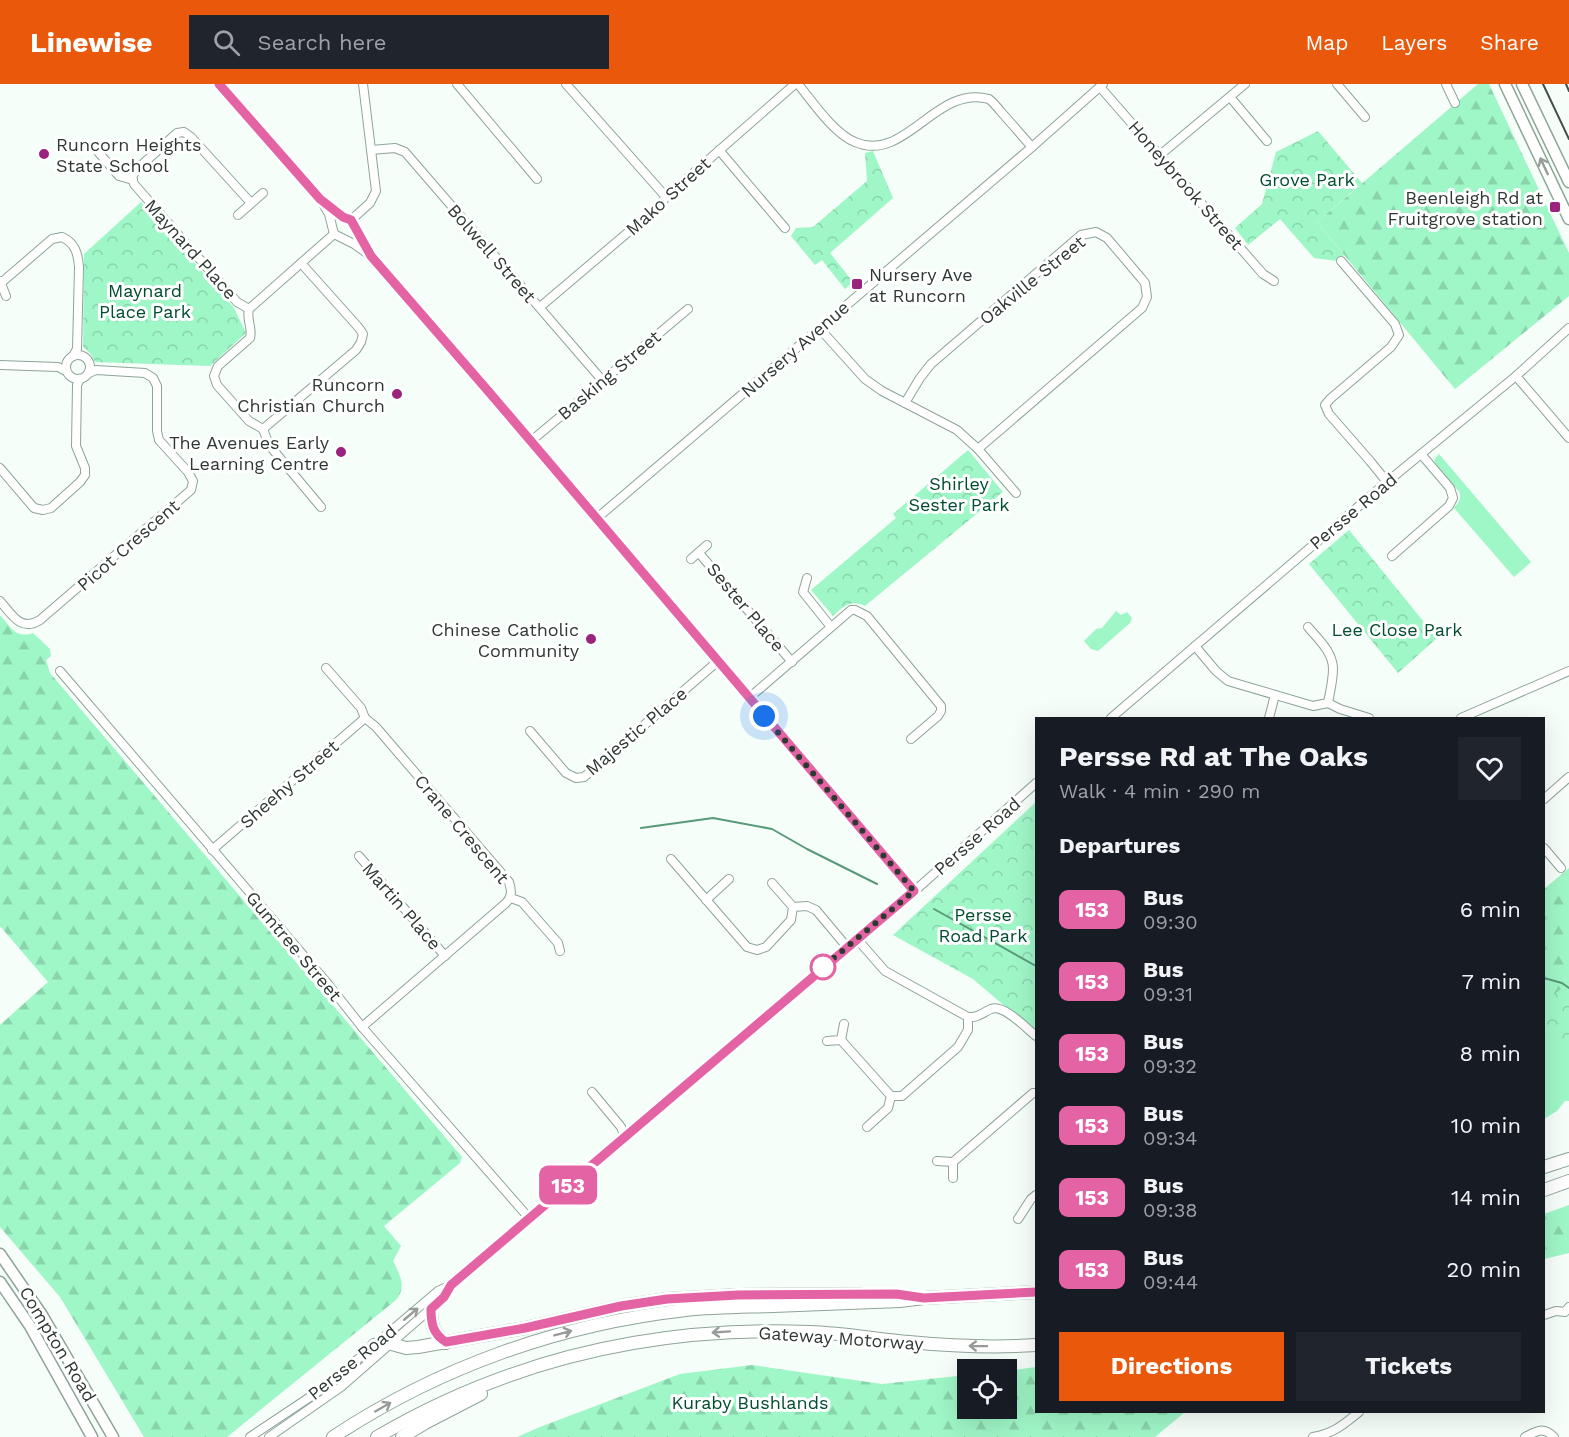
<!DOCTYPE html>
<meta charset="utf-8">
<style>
:root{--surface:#171b24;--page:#20242c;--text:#f1f3f6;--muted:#9ea1a6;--accent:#ea580c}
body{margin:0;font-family:"Work Sans",sans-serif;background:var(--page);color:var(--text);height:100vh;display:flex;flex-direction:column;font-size:22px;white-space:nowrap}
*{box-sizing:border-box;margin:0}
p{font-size:20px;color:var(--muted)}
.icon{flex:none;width:33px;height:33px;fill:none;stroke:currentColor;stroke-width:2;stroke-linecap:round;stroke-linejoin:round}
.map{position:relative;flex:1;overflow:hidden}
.side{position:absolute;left:1035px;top:633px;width:510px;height:696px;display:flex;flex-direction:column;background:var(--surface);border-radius:0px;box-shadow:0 6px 24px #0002}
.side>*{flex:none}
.badge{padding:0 12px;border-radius:9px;font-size:21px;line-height:39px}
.buttons{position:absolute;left:957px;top:1275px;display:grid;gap:12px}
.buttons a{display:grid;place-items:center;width:60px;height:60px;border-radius:0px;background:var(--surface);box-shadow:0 6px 24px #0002;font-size:30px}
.you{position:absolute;width:30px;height:30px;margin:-15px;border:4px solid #fff;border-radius:50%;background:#1a73e8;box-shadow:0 0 0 9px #1a73e833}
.map>.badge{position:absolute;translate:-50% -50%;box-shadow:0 0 0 3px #fff}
h2{padding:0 24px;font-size:22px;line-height:54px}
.round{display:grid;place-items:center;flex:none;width:63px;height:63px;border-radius:0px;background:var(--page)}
.headline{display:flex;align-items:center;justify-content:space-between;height:102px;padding:0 24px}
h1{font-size:28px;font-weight:700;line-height:45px}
.primary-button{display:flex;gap:12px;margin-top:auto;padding:12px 24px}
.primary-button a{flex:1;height:69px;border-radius:0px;background:var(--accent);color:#fff;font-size:24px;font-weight:700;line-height:69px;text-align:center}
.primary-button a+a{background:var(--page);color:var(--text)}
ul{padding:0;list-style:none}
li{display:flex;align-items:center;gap:18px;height:72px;padding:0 24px}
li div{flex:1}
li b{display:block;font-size:22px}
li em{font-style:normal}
li .badge{min-width:66px;font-weight:700;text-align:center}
header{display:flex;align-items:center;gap:36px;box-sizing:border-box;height:84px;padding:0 30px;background:var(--accent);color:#fff}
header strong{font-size:28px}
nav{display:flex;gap:33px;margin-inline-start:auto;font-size:21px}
.search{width:420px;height:54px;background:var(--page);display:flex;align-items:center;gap:15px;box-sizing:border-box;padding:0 21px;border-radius:0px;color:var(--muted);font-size:22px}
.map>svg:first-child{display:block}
</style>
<header>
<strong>Linewise</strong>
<div class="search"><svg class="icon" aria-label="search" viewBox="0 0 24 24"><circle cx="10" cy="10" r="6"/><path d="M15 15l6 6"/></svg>Search here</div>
<nav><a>Map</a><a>Layers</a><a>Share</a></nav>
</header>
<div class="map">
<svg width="1569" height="1353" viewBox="0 0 1569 1353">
<defs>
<pattern id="forest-firs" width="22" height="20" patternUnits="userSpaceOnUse" patternTransform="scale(1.5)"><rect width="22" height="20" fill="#9ff6c7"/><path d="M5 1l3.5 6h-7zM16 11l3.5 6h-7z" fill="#89d4ab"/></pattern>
<pattern id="park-crowns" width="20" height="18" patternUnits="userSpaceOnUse" patternTransform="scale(1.5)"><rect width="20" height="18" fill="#9ff6c7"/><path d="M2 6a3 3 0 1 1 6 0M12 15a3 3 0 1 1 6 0" fill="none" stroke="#89d4ab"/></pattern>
</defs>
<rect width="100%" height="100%" fill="#f5fef9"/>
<!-- grass -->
<g fill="#9ff6c7">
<path d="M1439 370 1531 478 1514 493 1454 424C1458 419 1461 416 1460 409L1436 380 1434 376Z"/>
<path d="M1116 527 1121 531 1127 528 1132 534 1130 539 1098 567 1091 565 1084 557 1096 545 1102 544Z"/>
<path d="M1569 930V1017H1565L1557 1027 1544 1035V944Z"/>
</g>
<!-- forest -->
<g fill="url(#forest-firs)">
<path d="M1478 0H1489L1569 169V212L1455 305 1317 138Z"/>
<path d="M0 531C11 543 15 555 33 549L50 565 51 572 46 576 50 589 462 1073 460 1079 384 1142 401 1162 393 1177C400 1191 407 1203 396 1216L227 1353H144L60 1213 0 1143V941L48 898 0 842Z"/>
<path d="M1569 784V930L1544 944V805Z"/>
<path d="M1569 1121V1169L1544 1175V1130Z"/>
<path d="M752 1281 882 1300 967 1291 968 1324H1006L1007 1287 1036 1283V1328H1185L1155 1353H517L540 1343 680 1290Z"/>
</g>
<!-- park -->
<g fill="url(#park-crowns)">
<path d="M1318 47 1362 99 1317 138 1344 171 1337 177 1314 174 1280 135 1248 161 1235 144 1262 120 1276 68Z"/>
<path d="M873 67 893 114 830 169 853 198 845 205 822 176 815 181 791 152 796 144 813 143 867 97 865 69Z"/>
<path d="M141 118 234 224 246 249 210 282 95 278 90 269 83 263 84 170Z"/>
<path d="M968 366 1003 408 865 522C851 515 843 523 833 532L811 506 896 434 893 430Z"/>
<path d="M1349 446 1437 554 1398 589 1309 480Z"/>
<path d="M1036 718V949L973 895 893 851Z"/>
<path d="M1569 899V964L1544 949V918Z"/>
</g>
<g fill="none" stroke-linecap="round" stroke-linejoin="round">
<!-- stream -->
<g stroke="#589a78" stroke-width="2">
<path d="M641 744 713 734 772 745 807 765 877 800"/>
<path d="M934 825 1036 882"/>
<path d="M1544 894 1562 899 1569 904"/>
</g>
<!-- minor casing -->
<g stroke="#8ea497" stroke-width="10">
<g id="minor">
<path d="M219 0 320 115 329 130 334 150 354 160 368 170"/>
<path d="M457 0 537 95"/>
<path d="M566 0 666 113"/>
<path d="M798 0C812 17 834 50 855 58 905 80 936 0 989 15 994 19 998 24 1002 29 1012 40 1022 52 1032 63"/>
<path d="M1337 0 1365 33"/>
<path d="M1446 0 1455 19"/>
<path d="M1100 3 1263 190 1274 197"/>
<path d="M1230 13 1267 57"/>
<path d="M371 66 395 64 405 68 602 296"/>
<path d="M719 66 785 144"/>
<path d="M99 69 119 92 133 96"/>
<path d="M1160 71 1245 0"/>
<path d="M320 115 343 133 351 136 371 172 489 308 914 807"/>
<path d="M238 131 263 109"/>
<path d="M351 136 370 119 376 107 363 0"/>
<path d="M1341 177 1395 240 1399 251 1391 263 1330 315 1325 321 1329 330 1370 377 1387 398"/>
<path d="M0 197 6 212"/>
<path d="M1 199 52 155 62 153C75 159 78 169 79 183L77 265 73 272"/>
<path d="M540 223 659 122 666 113 795 0"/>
<path d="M249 225 237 218 134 100 132 93 136 86 177 49 184 48 191 53 251 119"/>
<path d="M820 245 865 295 882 307 957 346 978 365 1016 409"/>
<circle cx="78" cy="283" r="12"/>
<path d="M0 281 58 283 66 287"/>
<path d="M1516 292 1569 354"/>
<path d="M905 319 920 294 931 280 1081 151 1096 148 1107 154 1141 194 1145 199 1147 213 1142 224 978 365"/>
<path d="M263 345 356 266 361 258 363 250 359 244 301 179"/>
<path d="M530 358 688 225"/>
<path d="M0 384 34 424 43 426 51 424 80 398 85 391V384L76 362 77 301 80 295"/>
<path d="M321 423 269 361 263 345 249 337 217 301 214 292 218 282 250 254C253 244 246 236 249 225L334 150"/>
<path d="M596 435 1032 63 1103 0"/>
<path d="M699 469 792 578"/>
<path d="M1392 472 1449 422 1453 414 1450 404 1421 370"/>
<path d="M691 475 707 461"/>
<path d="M807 494 803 508 831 543"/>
<path d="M0 517C12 531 21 548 40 536L191 406 193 397 188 388 159 356 157 347V302L153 294 145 289 96 286 89 289"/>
<path d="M1308 543C1318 555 1333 568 1333 585 1333 596 1330 608 1328 619"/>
<path d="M1195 562 1216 587 1228 597 1313 622 1328 619 1340 625 1369 634"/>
<path d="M326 584 361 624 365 634 376 643 509 798C512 808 512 812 506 819L362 943"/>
<path d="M60 587 328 900 362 943 529 1134"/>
<path d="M749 614 851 526H855L867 532 941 622V627L938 632 911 655"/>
<path d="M1111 634 1387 398 1516 292 1569 244"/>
<path d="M1269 634 1275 611"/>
<path d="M1461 634 1569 587"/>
<path d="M530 647 566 689 576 694 584 693 718 577"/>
<path d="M1544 715 1569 693"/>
<path d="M1544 764 1561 784"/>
<path d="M212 766 365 634"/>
<path d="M359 772 445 872"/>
<path d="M671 775 747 863 757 866 766 863 791 836 793 823 772 799"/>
<path d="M511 814 522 818 558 859 560 867"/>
<path d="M706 816 729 795"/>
<path d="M793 823 807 822 816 826 847 863"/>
<path d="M857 855 885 887 968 933C978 934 982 929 991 925 1004 920 1026 944 1036 952"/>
<path d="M841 956 891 1012H902L958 963 968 946V933"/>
<path d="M827 957 841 956 844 940"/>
<path d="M592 1008 621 1043 625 1053"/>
<path d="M867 1043 888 1024 891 1012"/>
<path d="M937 1077 953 1078V1094"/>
<path d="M953 1078 1033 1009H1036"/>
<path d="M1018 1135 1031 1115 1036 1111"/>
<path d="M1544 1231 1556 1227 1565 1228 1569 1223"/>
<path d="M250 1353 325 1303 438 1207 451 1201 847 863 901 819 1036 699"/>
<path d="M269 1353 341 1303 444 1213 451 1202"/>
<path d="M1313 1353C1334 1349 1343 1341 1359 1328"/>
<path d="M1525 1353C1537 1347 1543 1342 1554 1353"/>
</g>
</g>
<!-- major casing -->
<g stroke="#8ea497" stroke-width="13">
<g id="major">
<path d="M1505 0 1569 135"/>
<path d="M1522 0 1569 98"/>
<path d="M0 1170 42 1231 113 1353"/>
<path d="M0 1198 30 1242 92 1353"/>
</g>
</g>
<!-- highway casing -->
<g stroke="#8ea497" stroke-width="14">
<g id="highway">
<path d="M1544 1083 1569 1075"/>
<path d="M1544 1106 1569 1097"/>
<path d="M431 1225C431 1240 433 1249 446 1259"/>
<path d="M374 1261 388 1259 406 1264 418 1263 525 1244 622 1222 667 1215 738 1211 860 1210"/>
<path d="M333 1353C439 1283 560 1240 686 1226 715 1223 744 1223 773 1222 815 1220 858 1219 900 1217L924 1214 1036 1208"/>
<path d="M377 1353C510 1275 656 1242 809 1248 843 1249 876 1255 909 1258 951 1262 994 1264 1036 1261"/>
<path d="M402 1353 425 1339 481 1310"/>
</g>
</g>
<!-- minor -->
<use href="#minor" stroke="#fff" stroke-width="8"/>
<!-- major -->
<use href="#major" stroke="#fff" stroke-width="10"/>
<!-- highway -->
<use href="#highway" stroke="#fff" stroke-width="12"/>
<!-- rail -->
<g stroke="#454f49" stroke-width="2">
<path d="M1543 0 1569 55"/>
<path d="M1566 0 1569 7"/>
</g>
</g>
<!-- one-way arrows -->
<defs><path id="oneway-shaft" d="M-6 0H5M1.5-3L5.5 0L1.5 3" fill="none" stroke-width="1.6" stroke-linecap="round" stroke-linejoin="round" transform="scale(1.5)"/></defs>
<g stroke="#979c99">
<use href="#oneway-shaft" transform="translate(1544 82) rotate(-115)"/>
<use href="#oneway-shaft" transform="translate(411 1230) rotate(-40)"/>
<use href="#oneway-shaft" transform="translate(721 1248) rotate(176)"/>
<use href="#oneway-shaft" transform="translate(563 1249) rotate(-15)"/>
<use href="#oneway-shaft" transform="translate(978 1262) rotate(-179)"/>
<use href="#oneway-shaft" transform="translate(383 1323) rotate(-30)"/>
</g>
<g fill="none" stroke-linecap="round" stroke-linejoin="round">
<!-- line casing -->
<g stroke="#fff" stroke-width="14">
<path id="line" d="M219 0 320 115 343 133 351 136 371 172 489 308 914 807 451 1201 444 1213 431 1225C431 1240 433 1250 446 1258L525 1244 621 1222 667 1215 738 1211 896 1210 924 1214 1036 1208"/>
</g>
<!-- line -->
<use href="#line" stroke="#e463a4" stroke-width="9"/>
<!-- walk -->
<path stroke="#2f3933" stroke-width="6" stroke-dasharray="0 10.8" d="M764 632 914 807 823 883"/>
</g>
<!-- markers -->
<g fill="#9a237d" stroke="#fff" stroke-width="2">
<circle cx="44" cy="70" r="6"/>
<rect x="1549" y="117" width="12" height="12" rx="3"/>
<rect x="851" y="194" width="12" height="12" rx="3"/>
<circle cx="397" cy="310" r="6"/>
<circle cx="341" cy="368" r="6"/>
<circle cx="591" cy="555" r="6"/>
</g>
<circle fill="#fff" stroke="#e463a4" stroke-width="3" cx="823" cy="883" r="12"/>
<g text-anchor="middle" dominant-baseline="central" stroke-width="6" stroke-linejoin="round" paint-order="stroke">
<!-- poi labels -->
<g font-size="18" fill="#2f3933" stroke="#fff" text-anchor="end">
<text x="56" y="60" text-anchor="start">Runcorn Heights<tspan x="56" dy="21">State School</tspan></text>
<text x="1543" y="113">Beenleigh Rd at<tspan x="1543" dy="21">Fruitgrove station</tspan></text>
<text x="869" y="190" text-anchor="start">Nursery Ave<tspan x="869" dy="21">at Runcorn</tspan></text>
<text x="385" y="300">Runcorn<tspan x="385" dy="21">Christian Church</tspan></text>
<text x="329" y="358">The Avenues Early<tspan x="329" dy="21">Learning Centre</tspan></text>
<text x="579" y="545">Chinese Catholic<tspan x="579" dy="21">Community</tspan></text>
</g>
<!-- park labels -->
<g font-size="18" fill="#004d2f" stroke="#fff">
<text x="1307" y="95">Grove Park</text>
<text x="145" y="206">Maynard<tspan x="145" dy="21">Place Park</tspan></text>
<text x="959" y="399">Shirley<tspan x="959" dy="21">Sester Park</tspan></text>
<text x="1397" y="545">Lee Close Park</text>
<text x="983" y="830">Persse<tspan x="983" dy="21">Road Park</tspan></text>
<text x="750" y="1318">Kuraby Bushlands</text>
</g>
<!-- street labels -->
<g font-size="18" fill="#2f3933" stroke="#fff">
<text transform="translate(1186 101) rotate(49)">Honeybrook Street</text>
<text transform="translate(668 112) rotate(-42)">Mako Street</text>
<text transform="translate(191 165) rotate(48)">Maynard Place</text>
<text transform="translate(492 169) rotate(49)">Bolwell Street</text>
<text transform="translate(1032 196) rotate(-39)">Oakville Street</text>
<text transform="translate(795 265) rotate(-41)">Nursery Avenue</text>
<text transform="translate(609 291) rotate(-40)">Basking Street</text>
<text transform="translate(1353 427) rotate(-40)">Persse Road</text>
<text transform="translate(128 461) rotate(-41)">Picot Crescent</text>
<text transform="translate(746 523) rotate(50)">Sester Place</text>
<text transform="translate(636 647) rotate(-40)">Majestic Place</text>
<text transform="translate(289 700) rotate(-41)">Sheehy Street</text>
<text transform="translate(462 745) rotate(50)">Crane Crescent</text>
<text transform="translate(977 752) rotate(-41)">Persse Road</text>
<text transform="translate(402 822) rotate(49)">Martin Place</text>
<text transform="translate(294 862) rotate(50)">Gumtree Street</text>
<text transform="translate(841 1254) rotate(4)">Gateway Motorway</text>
<text transform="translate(58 1260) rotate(59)">Compton Road</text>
<text transform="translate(352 1278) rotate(-39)">Persse Road</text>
</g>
</g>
</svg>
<div class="buttons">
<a><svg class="icon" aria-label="locate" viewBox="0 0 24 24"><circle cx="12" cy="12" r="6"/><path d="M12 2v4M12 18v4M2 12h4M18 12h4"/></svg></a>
</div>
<div class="you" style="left:764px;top:632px"></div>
<b class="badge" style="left:568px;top:1101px;background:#e463a4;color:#fff">153</b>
<section class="side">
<div class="headline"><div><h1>Persse Rd at The Oaks</h1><p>Walk · 4 min · 290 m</p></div><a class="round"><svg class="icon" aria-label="heart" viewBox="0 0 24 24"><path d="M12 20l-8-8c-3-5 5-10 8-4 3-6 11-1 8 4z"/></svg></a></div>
<h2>Departures</h2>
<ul>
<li><span class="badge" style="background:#e463a4;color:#fff">153</span><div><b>Bus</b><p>09:30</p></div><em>6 min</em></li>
<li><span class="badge" style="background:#e463a4;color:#fff">153</span><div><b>Bus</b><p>09:31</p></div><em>7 min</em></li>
<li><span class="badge" style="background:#e463a4;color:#fff">153</span><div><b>Bus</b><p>09:32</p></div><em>8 min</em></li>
<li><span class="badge" style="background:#e463a4;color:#fff">153</span><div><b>Bus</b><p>09:34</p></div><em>10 min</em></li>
<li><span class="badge" style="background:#e463a4;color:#fff">153</span><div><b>Bus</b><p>09:38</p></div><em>14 min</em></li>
<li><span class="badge" style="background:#e463a4;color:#fff">153</span><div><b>Bus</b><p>09:44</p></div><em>20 min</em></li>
</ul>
<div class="primary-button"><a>Directions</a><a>Tickets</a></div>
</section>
</div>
